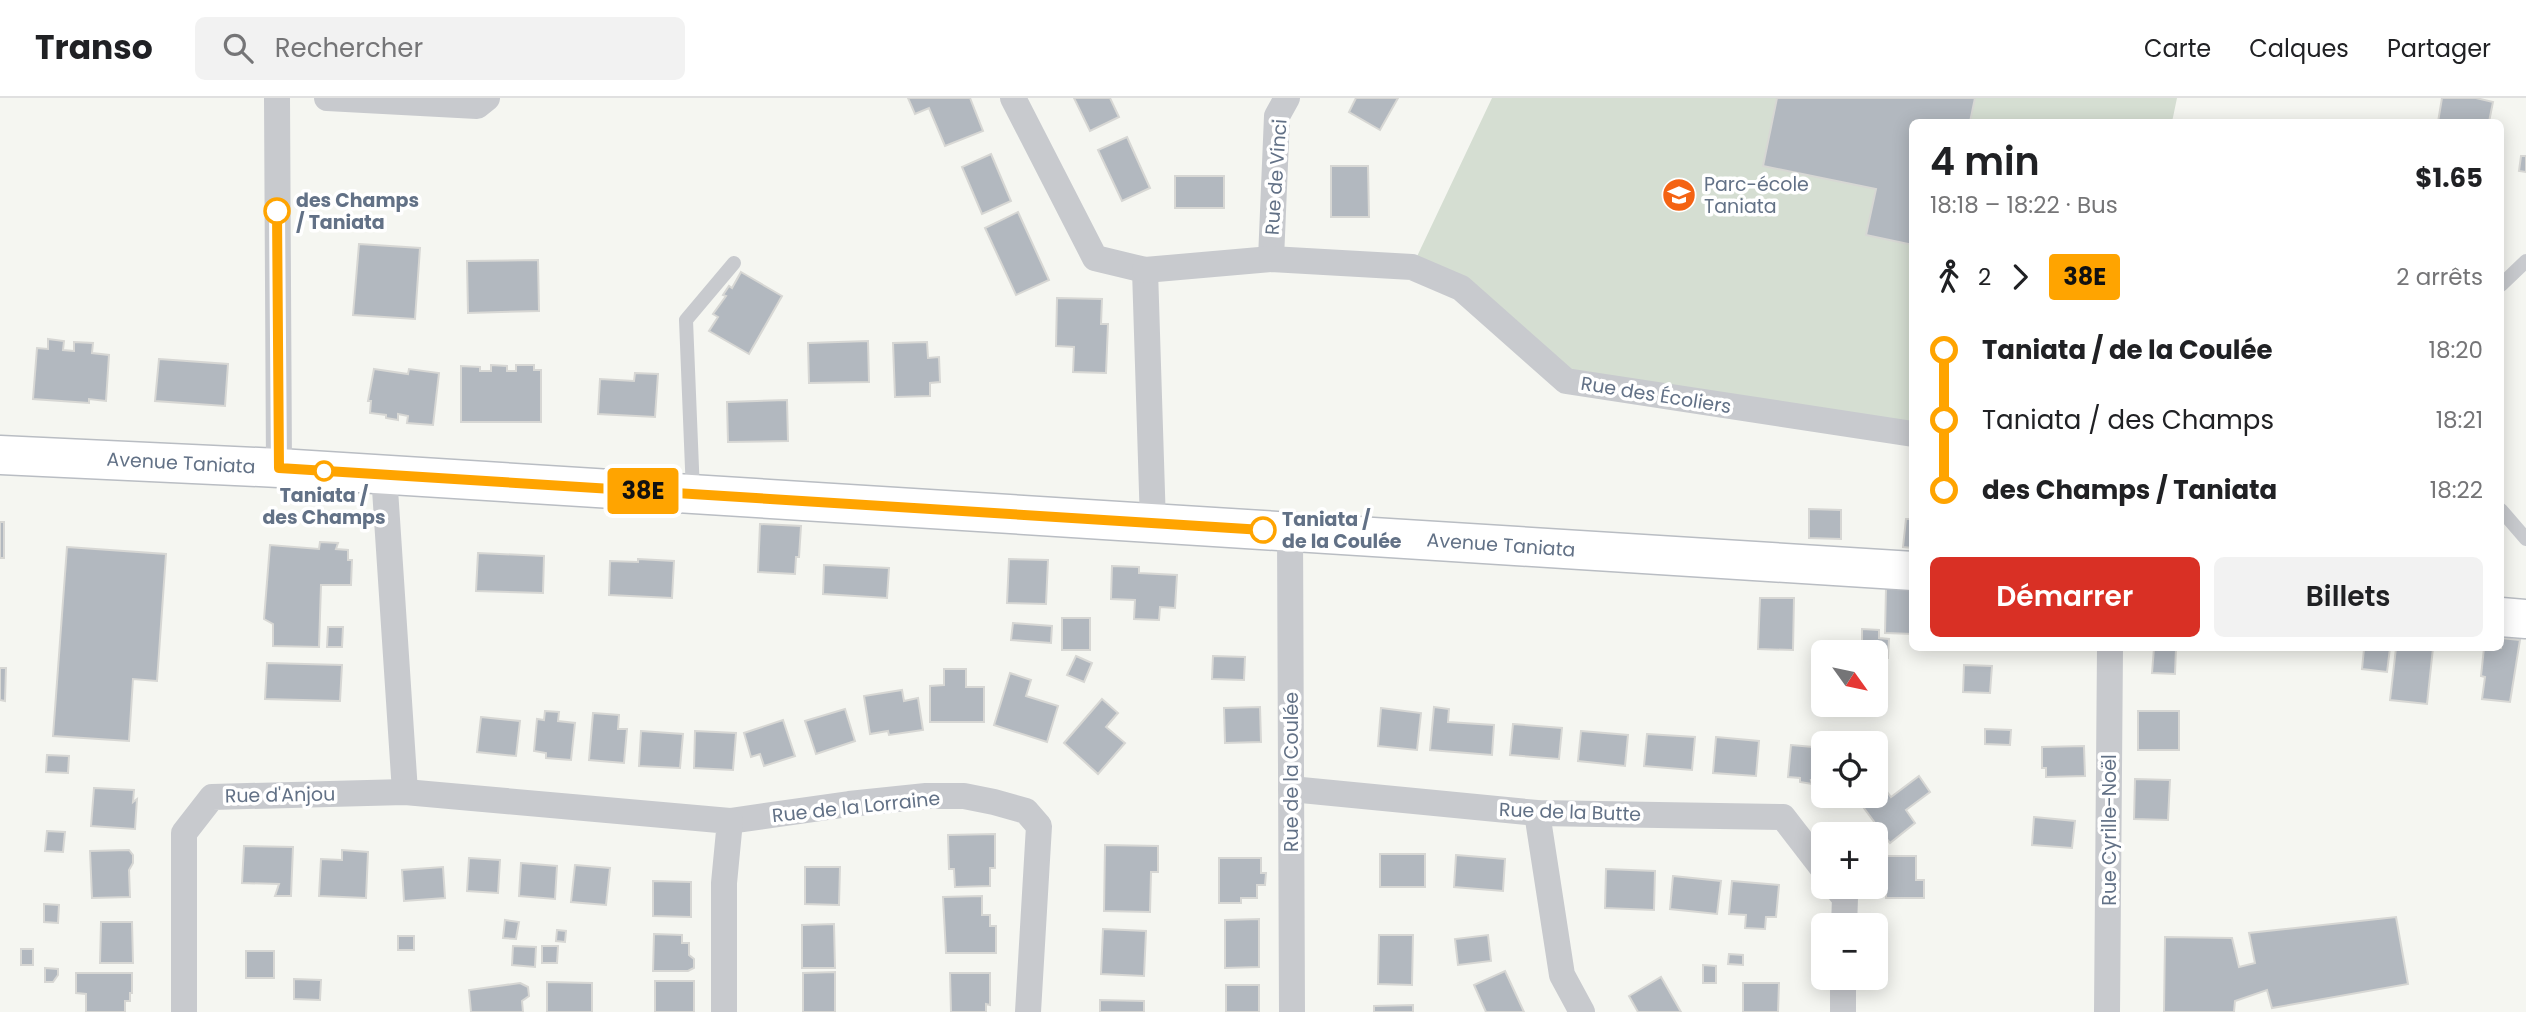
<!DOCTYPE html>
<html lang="fr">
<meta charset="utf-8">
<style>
:root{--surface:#fff;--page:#f2f2f2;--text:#202124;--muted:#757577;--line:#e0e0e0;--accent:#d93025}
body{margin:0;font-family:Poppins,sans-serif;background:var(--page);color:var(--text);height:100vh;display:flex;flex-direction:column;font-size:26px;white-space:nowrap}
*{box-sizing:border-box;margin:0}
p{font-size:23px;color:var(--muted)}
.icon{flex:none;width:38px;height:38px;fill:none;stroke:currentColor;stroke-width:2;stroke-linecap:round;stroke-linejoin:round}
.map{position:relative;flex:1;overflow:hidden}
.side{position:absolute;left:1909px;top:21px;width:595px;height:532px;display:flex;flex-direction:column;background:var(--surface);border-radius:10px;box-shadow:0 4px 18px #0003}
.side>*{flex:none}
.badge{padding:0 14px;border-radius:5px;font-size:24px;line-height:46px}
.needle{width:46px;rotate:123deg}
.buttons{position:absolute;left:1811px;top:542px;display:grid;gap:14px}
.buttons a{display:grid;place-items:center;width:77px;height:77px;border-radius:10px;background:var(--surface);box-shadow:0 4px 18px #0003;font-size:35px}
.map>.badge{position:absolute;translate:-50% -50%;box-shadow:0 0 0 4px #fff}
.legs{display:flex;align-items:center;gap:10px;height:77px;padding:0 21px;font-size:23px}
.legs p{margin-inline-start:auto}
.headline{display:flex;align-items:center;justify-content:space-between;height:119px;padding:0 21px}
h1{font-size:38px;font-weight:600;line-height:52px}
.action{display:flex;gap:14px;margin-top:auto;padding:14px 21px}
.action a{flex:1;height:80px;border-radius:10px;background:var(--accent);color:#fff;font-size:28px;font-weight:600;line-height:80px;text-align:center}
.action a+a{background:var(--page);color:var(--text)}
ul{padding:0 21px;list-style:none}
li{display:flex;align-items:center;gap:24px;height:70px;font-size:26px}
li i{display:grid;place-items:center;width:10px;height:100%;margin:0 9px;background:currentColor}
li i::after{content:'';width:18px;height:18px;margin:-9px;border:5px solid;border-radius:50%;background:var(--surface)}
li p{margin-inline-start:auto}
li:first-child i{background:linear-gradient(#0000 50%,currentColor 0)}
li:last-child i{background:linear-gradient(currentColor 50%,#0000 0)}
header{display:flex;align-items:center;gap:42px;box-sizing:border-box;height:98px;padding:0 35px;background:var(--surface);border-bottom:2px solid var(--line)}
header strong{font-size:33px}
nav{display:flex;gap:38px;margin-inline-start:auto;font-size:24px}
.search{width:490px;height:63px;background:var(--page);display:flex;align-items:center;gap:18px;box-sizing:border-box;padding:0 24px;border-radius:10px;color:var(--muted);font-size:26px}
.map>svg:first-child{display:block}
</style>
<header>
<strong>Transo</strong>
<div class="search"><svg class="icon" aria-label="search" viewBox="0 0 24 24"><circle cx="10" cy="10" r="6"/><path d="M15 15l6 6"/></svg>Rechercher</div>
<nav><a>Carte</a><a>Calques</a><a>Partager</a></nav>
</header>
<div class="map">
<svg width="2526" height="914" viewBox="0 0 2526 914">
<rect width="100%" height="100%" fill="#f5f6f1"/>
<!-- green -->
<path fill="#d5ded2" d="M1492 0H2177L2172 24H1913V336L1566 283 1412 169Z"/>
<!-- building -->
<g fill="#b2b8bf" stroke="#d7d7d4" stroke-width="2">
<path d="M908 0H970L983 33 945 48 929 10 915 16Z"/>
<path d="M1074 0H1110L1119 19 1090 33Z"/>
<path d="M1356 0H1398L1380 32 1349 14Z"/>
<path d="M1777 0H1975L1970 24H1913V147L1866 137 1876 91 1763 68Z"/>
<path d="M2442 0H2476L2493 4 2489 24H2438Z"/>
<path d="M1127 39 1150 90 1122 103 1098 52Z"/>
<path d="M991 56 1011 103 982 116 962 69Z"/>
<path d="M2521 58H2526V74L2519 73Z"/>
<path d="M1331 68H1368L1369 119H1331Z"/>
<rect x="1175" y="78" width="49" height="32"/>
<path d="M1018 114 1049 182 1016 197 985 130Z"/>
<path d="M359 146 420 150 415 221 353 217Z"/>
<path d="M538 162 539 213 468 215 467 163Z"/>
<path d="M741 174 782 198 749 256 709 233 718 219 713 216 726 198 723 197 729 188 732 190Z"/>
<path d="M1057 200 1102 201 1101 226H1108L1106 275 1073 274 1074 249 1056 248Z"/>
<path d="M48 241 64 243 63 252 74 253V244L93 245 92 255 109 257 106 303 89 301V305L33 301 37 250 48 251Z"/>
<path d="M868 243 869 284 809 285 808 245Z"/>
<path d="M927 244 928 260 939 259 940 284 930 285V298L895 299 893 245Z"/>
<path d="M159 261 228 266 225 308 155 303Z"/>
<path d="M491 267 507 268V273H516V267H534V272H541V324H461V268L480 269V273H491Z"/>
<path d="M374 271 408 276 409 271 439 275 433 327 407 325 408 318 398 316V322L386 320V317L370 315 371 303H368Z"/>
<path d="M635 275 658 276 655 319 598 316 600 281 634 283Z"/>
<path d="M787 302 788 343 728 344 727 304Z"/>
<path d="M1809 411 1841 412V441L1809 440Z"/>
<path d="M1906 421H1913V450L1903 449Z"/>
<rect x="0" y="424" width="4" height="36"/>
<path d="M760 426 801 428 799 459H796L795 476 758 474Z"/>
<path d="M320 444 338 445 336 451 348 452V462H352L351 487H321L319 549 273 548V526L264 521 270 447 319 451Z"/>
<path d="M67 449 166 456 157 583 133 581 129 643 53 638Z"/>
<path d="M478 455 544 458 543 495 476 493Z"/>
<path d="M638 461 674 463 672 500 609 497 610 463 638 464Z"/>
<path d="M1009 461 1048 462 1046 506 1007 505Z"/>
<path d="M824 467 889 470 887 500 823 496Z"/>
<path d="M1112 468 1139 469V475L1177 477 1175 510 1160 509 1159 522 1134 521 1135 502 1111 501Z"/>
<path d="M1886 490 1913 491V536L1885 535Z"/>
<path d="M1760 500H1794L1793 552 1758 551Z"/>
<rect x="1062" y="520" width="28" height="32"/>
<path d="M1013 525 1052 528 1051 545 1011 542Z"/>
<path d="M328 529H343L342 549H327Z"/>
<path d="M1862 531 1879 532V540L1889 541 1888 560 1878 559 1877 583 1876 555H1862Z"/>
<path d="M2501 540 2520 542 2510 604 2482 601 2485 579 2481 578 2484 550H2501Z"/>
<path d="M2154 550H2176L2175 576 2152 575Z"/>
<path d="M2351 550H2390L2387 574 2362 571 2364 551Z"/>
<path d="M2396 550H2433L2427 606 2390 602Z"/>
<path d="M1076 558 1092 565 1084 584 1067 577Z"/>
<path d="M1213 558 1245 559 1244 582 1212 581Z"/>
<path d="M267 565 342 567 340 603 265 601Z"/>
<path d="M1964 567 1992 568 1990 595 1963 594Z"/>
<path d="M0 570H6L5 603 0 602Z"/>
<path d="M944 571H966V589H984V624H930V588L944 587Z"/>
<path d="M1010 575 1031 582 1026 598 1058 608 1047 644 994 627Z"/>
<path d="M902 592 904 603 918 600 923 632 889 637 888 633 870 636 864 598Z"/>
<path d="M1102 601 1118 615 1106 629 1125 645 1098 676 1064 645Z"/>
<path d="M1260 609 1261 644 1225 645 1224 610Z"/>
<path d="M1434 609 1449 611 1448 624 1494 627 1492 657 1430 652Z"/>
<path d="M1381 610 1421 615 1417 652 1378 648Z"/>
<path d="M845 611 855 643 816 656 805 623Z"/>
<path d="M545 613 559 614 558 623 575 625 571 662 546 660V655L534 653 537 621 544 622Z"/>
<rect x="2138" y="613" width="41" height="39"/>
<path d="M593 615 619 617 618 631H627L624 665 589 662Z"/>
<path d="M481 619 520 623 516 658 477 654Z"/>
<path d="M783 622 795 658 764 668 760 656 751 659 744 635Z"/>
<path d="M1513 626 1562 630 1559 661 1510 657Z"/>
<path d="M1985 631 2011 632 2010 647 1985 646Z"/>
<path d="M641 633 683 636 680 670 639 668Z"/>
<path d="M695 633 736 635 733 672 694 670Z"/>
<path d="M1581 633 1628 637 1625 668 1578 663Z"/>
<path d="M1647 636 1695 639 1692 672 1644 668Z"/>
<path d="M1716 639 1759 643 1756 678 1713 675Z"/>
<path d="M1791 647 1824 650V683L1811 682 1812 686 1800 684V680L1788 679Z"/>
<path d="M2084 648 2085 678 2046 679V670H2042V649Z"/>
<path d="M47 657 69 658 68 675 46 674Z"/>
<path d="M1919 678 1930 694 1906 712 1915 725 1890 745 1855 698H1876V679L1891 699Z"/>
<path d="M2135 681 2170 682 2168 722 2134 721Z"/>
<path d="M94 690 134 692 133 704 137 701 135 731 91 728Z"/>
<path d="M2034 719 2075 723 2072 750 2032 747Z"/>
<path d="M47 733 65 734 63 754 45 753Z"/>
<path d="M995 736V770H990V788L955 789 954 771H949L948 737Z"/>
<path d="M1105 747 1158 748V774H1151L1150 814 1104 813Z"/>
<path d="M244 748 293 749 291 798H275L279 786 242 785Z"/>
<path d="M129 752 133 757V765L129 772 130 799 92 800 90 753Z"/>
<path d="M342 752 368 754 366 800 319 798 321 761 342 762Z"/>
<rect x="1380" y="756" width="45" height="33"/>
<path d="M1456 757 1505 761 1503 793 1454 789Z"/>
<path d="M1887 758H1916V782H1924V800H1886Z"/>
<path d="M469 760 500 762 498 795 467 793Z"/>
<path d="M1219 760H1261V775H1266L1265 787H1257V800H1241V805H1219Z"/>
<path d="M521 765 557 768 555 801 519 798Z"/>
<path d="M575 767 610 770 606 807 571 804Z"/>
<path d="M443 769 445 800 404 803 402 772Z"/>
<path d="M805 769H840L839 807 805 806Z"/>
<path d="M1606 771 1655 773 1654 812 1605 810Z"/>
<path d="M1673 778 1721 783 1717 816 1670 811Z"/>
<path d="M653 783 691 784V819L653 818Z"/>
<path d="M1732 783 1779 787 1776 819H1766L1765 831 1745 830 1746 817 1729 816Z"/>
<path d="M982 798V817H990V828H996V855H946L943 799Z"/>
<path d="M44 806 59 807 58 825 44 824Z"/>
<path d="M2396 819 2408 886 2272 910 2267 892 2235 903 2234 914H2164L2165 839 2232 840 2239 869 2255 865 2249 835Z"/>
<path d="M1259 821V869L1225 870V822Z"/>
<path d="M505 822 519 824 516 841 503 840Z"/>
<path d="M101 824H132L133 865H100Z"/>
<path d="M834 826 835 870H802V827Z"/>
<path d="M1103 831 1146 833 1144 878 1101 876Z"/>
<path d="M557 832 566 833 565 844 556 843Z"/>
<path d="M654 836 682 837V845H689V857L694 861V870L688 873H653Z"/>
<path d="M1379 837H1413L1412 887 1378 886Z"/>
<path d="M1488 837 1491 863 1458 867 1455 841Z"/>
<rect x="398" y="838" width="16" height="14"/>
<path d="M513 848 536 849 535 869 512 867Z"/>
<path d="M542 848H558L557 865H542Z"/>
<rect x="21" y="851" width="12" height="16"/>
<rect x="246" y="853" width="28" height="27"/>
<path d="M1729 856 1743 857V867L1728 866Z"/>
<path d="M1703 867 1716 868V885H1703Z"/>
<path d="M45 870 58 871V877L53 884H45Z"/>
<path d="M1505 873 1524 914H1486L1474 887Z"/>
<path d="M835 874V914H803V875Z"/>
<path d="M76 875H132V895H130V903H125V914H86V896L76 895Z"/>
<path d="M950 875H990V907L986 906V914H951Z"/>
<path d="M1661 879 1681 914H1638L1629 898Z"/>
<path d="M294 881 321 882 320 902 294 901Z"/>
<rect x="655" y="883" width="39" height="31"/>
<path d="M547 884 592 885V914H547Z"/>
<path d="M520 885 528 889 529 898 522 903 523 914H471L469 892Z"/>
<path d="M1743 885H1779L1778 914H1743Z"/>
<rect x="1226" y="887" width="33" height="27"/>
<path d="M1100 902 1144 903V914H1100Z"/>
<path d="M1413 907V914H1374V908Z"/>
</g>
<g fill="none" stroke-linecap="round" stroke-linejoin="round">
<!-- secondary casing -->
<g stroke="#b9bdc3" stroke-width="41">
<g id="secondary">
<path d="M0 357 279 370 1913 473"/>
<path d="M2501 519 2526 521"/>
</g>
</g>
<!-- service -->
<g stroke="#c8cace" stroke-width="14">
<path d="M2501 187 2526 163"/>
<path d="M693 395 686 222 734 165"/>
<path d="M2501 412 2526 441"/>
</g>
<!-- minor -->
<g stroke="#c8cace" stroke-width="26">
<path d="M277 0 279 370"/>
<path d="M327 0 477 8 487 0"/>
<path d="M1013 0 1095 160 1145 172 1153 426"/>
<path d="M1271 161 1277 18 1287 0"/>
<path d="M1145 172 1271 161 1412 169 1461 190 1566 283 1913 336"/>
<path d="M384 376 405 694"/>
<path d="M1290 433 1292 914"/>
<path d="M1291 691 1537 715 1783 719 1824 772"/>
<path d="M1537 715 1562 877 1582 914"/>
<path d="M730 723 849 706 926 698H964L994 704 1026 713 1039 728 1028 914"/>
<path d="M1836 789 1845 800 1844 828"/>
<path d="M184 914V735L212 699 405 694 730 723 724 785V914"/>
<path d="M1843 914V880"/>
<path d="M2107 914 2110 550"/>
</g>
<!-- secondary -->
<use href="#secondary" stroke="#fff" stroke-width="38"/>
</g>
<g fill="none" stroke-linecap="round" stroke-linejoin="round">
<!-- line-1 casing -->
<g stroke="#fff" stroke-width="16">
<path id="line-1" d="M277 113 279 370 1263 432"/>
</g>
<!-- line-1 -->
<use href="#line-1" stroke="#ffa400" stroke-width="10"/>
</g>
<!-- icons -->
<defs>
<g id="school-disc" transform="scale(1.75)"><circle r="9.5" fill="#f46313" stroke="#fff"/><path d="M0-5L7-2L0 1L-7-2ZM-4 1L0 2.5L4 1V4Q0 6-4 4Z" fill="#fff"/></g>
</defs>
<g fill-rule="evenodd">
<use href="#school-disc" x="1679" y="97"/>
</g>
<!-- markers -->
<g fill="#fff" stroke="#ffa400" stroke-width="3.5">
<circle cx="277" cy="113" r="12"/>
<circle cx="324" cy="373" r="9"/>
<circle cx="1263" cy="432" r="12"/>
</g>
<g text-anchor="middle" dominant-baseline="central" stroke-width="7" stroke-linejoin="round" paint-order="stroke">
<!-- street labels -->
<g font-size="19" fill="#627186" stroke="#fff">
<text transform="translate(1276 79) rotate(-86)">Rue de Vinci</text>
<text transform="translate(1656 297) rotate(9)">Rue des Écoliers</text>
<text transform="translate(181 365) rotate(3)">Avenue Taniata</text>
<text transform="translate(1501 447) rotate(4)">Avenue Taniata</text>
<text transform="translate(1291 674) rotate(-90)">Rue de la Coulée</text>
<text transform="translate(280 697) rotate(-1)">Rue d'Anjou</text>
<text transform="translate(856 709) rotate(-6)">Rue de la Lorraine</text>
<text transform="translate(1570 714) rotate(2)">Rue de la Butte</text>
<text transform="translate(2109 732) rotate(-90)">Rue Cyrille-Noël</text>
</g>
<!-- poi labels -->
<g font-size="19" fill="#627186" stroke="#fff" text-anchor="start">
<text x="1704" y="86">Parc-école<tspan x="1704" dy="22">Taniata</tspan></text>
</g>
<!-- stop labels -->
<g font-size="19" font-weight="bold" fill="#627186" stroke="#fff" text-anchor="start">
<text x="296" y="102">des Champs<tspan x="296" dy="22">/ Taniata</tspan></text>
<text x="324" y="397" text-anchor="middle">Taniata /<tspan x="324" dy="22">des Champs</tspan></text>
<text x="1282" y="421">Taniata /<tspan x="1282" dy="22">de la Coulée</tspan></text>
</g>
</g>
</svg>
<div class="buttons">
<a><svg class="needle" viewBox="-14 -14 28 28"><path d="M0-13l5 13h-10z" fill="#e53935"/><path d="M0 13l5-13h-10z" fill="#757577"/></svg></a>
<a><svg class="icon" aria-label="locate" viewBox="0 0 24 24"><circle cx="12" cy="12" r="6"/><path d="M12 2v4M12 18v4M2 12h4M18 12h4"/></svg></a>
<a>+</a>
<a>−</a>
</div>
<b class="badge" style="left:643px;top:393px;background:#ffa400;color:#111">38E</b>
<section class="side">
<div class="headline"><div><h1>4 min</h1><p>18:18 – 18:22 · Bus</p></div><b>$1.65</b></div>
<div class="legs"><svg class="icon" aria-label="walk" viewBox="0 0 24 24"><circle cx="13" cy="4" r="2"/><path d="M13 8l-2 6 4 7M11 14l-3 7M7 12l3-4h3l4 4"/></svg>2<svg class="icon" aria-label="forward" viewBox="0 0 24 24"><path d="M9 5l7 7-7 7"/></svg><b class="badge" style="background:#ffa400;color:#111">38E</b><p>2 arrêts</p></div>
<ul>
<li><i style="color:#ffa400"></i><b>Taniata / de la Coulée</b><p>18:20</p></li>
<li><i style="color:#ffa400"></i><span>Taniata / des Champs</span><p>18:21</p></li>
<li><i style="color:#ffa400"></i><b>des Champs / Taniata</b><p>18:22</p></li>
</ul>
<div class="action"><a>Démarrer</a><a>Billets</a></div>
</section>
</div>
